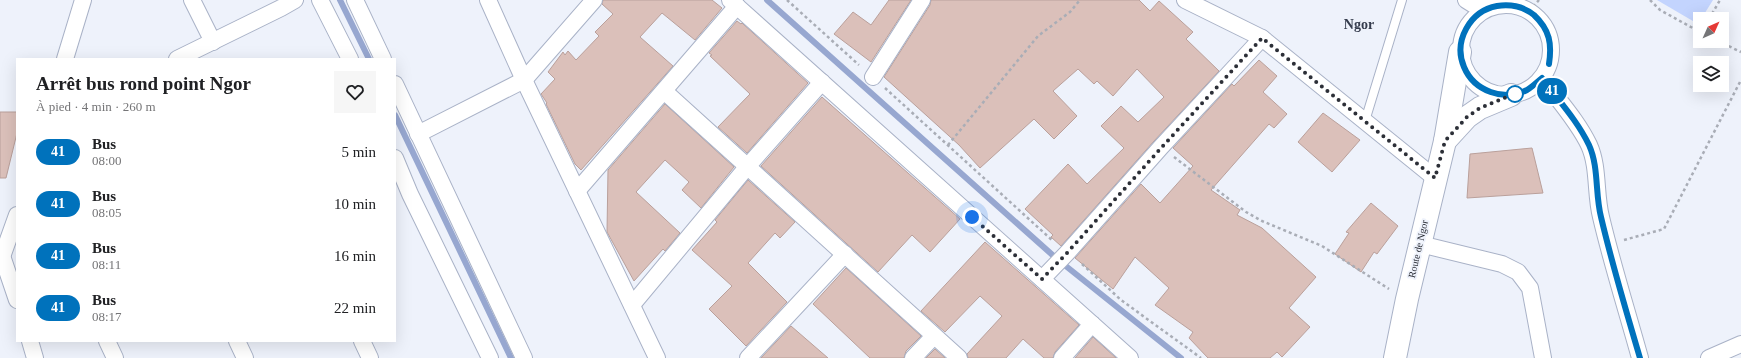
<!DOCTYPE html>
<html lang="fr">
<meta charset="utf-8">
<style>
:root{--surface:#fff;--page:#f6f6f6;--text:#202124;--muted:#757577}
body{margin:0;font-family:"Times New Roman",serif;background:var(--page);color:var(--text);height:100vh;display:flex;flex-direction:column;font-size:15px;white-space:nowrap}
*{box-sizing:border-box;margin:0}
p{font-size:13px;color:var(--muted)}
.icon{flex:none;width:22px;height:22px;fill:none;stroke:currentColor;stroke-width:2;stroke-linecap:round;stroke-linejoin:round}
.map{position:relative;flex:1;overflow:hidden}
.details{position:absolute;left:16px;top:58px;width:380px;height:284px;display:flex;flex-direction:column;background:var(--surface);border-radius:0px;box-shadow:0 4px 16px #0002}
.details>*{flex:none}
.badge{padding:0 8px;border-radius:13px;font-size:14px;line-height:26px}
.needle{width:26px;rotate:45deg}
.fabs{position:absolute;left:1693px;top:12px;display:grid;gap:8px}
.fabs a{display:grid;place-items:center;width:36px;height:36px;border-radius:0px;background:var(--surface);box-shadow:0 4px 16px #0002;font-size:20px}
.you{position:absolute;width:20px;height:20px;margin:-10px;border:3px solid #fff;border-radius:50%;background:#1a73e8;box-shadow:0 0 0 6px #1a73e833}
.map>.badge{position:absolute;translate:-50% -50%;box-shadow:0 0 0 2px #fff}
.round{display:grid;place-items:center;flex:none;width:42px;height:42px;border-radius:0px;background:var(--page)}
.headline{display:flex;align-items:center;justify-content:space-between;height:68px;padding:0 20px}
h1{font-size:19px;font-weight:700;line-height:30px}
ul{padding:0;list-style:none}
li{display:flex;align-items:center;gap:12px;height:52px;padding:0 20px}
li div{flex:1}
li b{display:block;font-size:15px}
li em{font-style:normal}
li .badge{min-width:44px;font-weight:700;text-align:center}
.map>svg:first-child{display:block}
</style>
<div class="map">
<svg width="1741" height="358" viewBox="0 0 1741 358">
<rect width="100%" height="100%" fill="#eef2fb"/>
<!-- green -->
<path fill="#c3d4fe" d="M1657 0H1713L1698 24Z"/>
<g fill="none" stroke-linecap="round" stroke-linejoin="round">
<!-- stream -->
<g stroke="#97a7d0" stroke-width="6">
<path d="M340 0 369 59"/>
<path d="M767 0 1057 259 1181 358"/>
<path d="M395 115 511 358"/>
</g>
</g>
<!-- building -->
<g fill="#dbc0ba" stroke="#baa09b">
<path d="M603 0H712L722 8 695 40 662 13 640 37 673 66 581 170 575 164 546 104 547 103 541 94 555 79 548 72 563 52 565 55 568 51 576 60 599 36 595 32 613 14 602 4Z"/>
<path d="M889 0H911L871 62 834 34 853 12 871 25Z"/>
<path d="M931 0H1139L1150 11 1159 1 1193 32 1186 39 1219 71 1154 141 1061 246 1051 237 1053 235 1025 209 1068 164 1087 184 1124 148 1101 126 1121 106 1138 122 1164 97 1137 69 1113 96 1097 81 1094 84 1078 69 1053 91 1077 116 1054 139 1034 119 980 168 959 145 884 77 930 5Z"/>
<path d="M737 21 741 24 742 23 808 83 747 153 718 127 750 94 710 56 712 55 709 53Z"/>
<path d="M1259 60 1277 76 1263 92 1287 114 1274 128 1269 124 1211 190 1240 210 1237 215 1262 228 1316 277 1289 308 1310 327 1282 357 1277 352 1270 358H1208L1189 338 1193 332 1155 305 1169 288 1135 257 1113 289 1075 258 1141 184 1160 203 1193 166 1173 148 1232 84 1234 86Z"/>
<path d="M822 97 960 219 930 252 912 235 878 272 761 166Z"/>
<path d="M665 104 734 167 701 208 682 190 689 182 665 160 636 192 680 233 665 251 663 249 634 281 607 232 608 170Z"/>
<path d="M0 112H17V133L6 178H0Z"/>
<path d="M1323 113 1360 140 1332 172 1298 142Z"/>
<path d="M1532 148 1543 193 1467 198 1470 154Z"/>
<path d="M748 180 795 222 780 238 775 233 748 263 787 302 746 346 709 309 732 286 692 250 717 222 715 220Z"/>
<path d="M1371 203 1398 226 1377 254 1374 252 1361 272 1335 254 1349 233 1346 232Z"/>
<path d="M985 242 1079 325 1055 352 1053 358H1044L1023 339 1006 358H968L967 354 1002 316 980 296 945 332 921 311Z"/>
<path d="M846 268 921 336 906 351 904 358H870L813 304Z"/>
<path d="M791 326 828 358H761Z"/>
<path d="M1093 337 1116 358H1075Z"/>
<path d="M935 349 945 358H926Z"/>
</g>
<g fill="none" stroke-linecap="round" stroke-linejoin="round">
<!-- lane casing -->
<g stroke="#a9b2c7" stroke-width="10">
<path id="lane" d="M1365 121 1402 0"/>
</g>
<!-- street casing -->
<g stroke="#a9b2c7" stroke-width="18">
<g id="street">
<path d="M192 0 213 42"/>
<path d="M320 0 350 59"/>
<path d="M355 0 383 59"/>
<path d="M488 0 524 80 657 358"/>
<path d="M730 0 1130 358"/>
<path d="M1185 0 1262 38 1435 178"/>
<path d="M1466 0 1474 5H1495"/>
<circle cx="1506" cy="50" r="45"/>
<path d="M65 59 83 0"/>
<path d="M177 59 281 8 295 0"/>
<path d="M873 77 922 0"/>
<path d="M1542 78C1558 100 1577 120 1589 145 1599 167 1595 194 1601 217 1612 264 1627 311 1640 358"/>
<path d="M395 84 524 358"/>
<path d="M664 91 959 358"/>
<path d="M418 134 524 80 594 0"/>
<path d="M395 158 410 194 490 358"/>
<path d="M577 191 737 6"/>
<path d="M1420 244 1502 264 1518 272 1530 288 1543 358"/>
<path d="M0 250 17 300"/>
<path d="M0 256 3 254 17 215"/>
<path d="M1042 279 1067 253 1161 147 1262 38"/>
<path d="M632 305 747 167 822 82"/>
<path d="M30 341 35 358"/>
<path d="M107 341 115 358"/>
<path d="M237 341 245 358"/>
<path d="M362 341 370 358"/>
<path d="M748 358 845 254"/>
<path d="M913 358 934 336"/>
<path d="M1062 358 1092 324"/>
<path d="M1709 358 1741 344"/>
</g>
</g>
<!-- secondary casing -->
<g stroke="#a9b2c7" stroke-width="24">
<g id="secondary">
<path d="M1445 141 1467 117 1480 108 1511 95"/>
<path d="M1395 358 1407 299 1445 141 1460 52"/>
</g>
</g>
<!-- path -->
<g stroke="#a9adb6" stroke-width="2.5" stroke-dasharray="3 3" stroke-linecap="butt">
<path d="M787 0 859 65"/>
<path d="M1650 0 1660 10 1700 32"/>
<path d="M1529 11 1539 0"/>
<path d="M1709 19 1720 0"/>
<path d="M1718 41 1741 52"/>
<path d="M885 88 1053 241"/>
<path d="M948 145 1038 36 1070 12 1080 0"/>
<path d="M1174 157 1246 212 1262 221 1322 246 1389 289"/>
<path d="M1624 240 1664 229 1741 80"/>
<path d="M1082 264 1121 300 1201 358"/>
</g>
<!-- lane -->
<use href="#lane" stroke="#fff" stroke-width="8"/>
<!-- street -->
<use href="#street" stroke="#fff" stroke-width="16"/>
<!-- secondary -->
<use href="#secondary" stroke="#fff" stroke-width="22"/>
</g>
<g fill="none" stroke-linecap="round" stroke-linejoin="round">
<!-- line casing -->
<g stroke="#fff" stroke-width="9">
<path id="line" d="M1549 64C1552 44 1550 30 1534 15 1523 6 1511 4 1497 6 1470 11 1453 41 1464 67 1474 91 1504 102 1527 90 1532 87 1537 82 1542 78 1558 100 1577 120 1589 145 1599 167 1595 194 1601 217 1612 264 1626 311 1640 358"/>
</g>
<!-- line -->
<use href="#line" stroke="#0072bc" stroke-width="6"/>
<!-- walk -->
<path stroke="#2c2f37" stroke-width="4" stroke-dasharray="0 7.2" d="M972 217 1042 279 1067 253 1162 147 1262 38 1435 178 1445 141 1467 117 1480 108 1519 92 1515 94"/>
</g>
<!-- markers -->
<circle fill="#fff" stroke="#0072bc" stroke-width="2" cx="1515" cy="94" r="8"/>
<g text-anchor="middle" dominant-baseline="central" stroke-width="3.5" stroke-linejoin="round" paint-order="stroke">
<!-- street labels -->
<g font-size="10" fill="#2c2f37" stroke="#eef2fb">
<text transform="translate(1418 249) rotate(-77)">Route de Ngor</text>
</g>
<!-- district labels -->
<g font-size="14" font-weight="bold" fill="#353c4d" stroke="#eef2fb">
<text x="1359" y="24">Ngor</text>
</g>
</g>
</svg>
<div class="fabs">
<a><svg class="needle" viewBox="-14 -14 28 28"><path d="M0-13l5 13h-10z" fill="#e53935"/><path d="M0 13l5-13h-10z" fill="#757577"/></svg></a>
<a><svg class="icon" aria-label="layers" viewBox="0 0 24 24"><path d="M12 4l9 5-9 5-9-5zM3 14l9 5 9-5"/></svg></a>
</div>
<div class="you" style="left:972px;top:217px"></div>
<b class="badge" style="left:1552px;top:91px;background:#0072bc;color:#fff">41</b>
<section class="details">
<div class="headline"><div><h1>Arrêt bus rond point Ngor</h1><p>À pied · 4 min · 260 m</p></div><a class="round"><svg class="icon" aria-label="heart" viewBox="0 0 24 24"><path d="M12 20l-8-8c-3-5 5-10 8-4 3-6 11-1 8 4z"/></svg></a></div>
<ul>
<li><span class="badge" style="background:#0072bc;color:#fff">41</span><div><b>Bus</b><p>08:00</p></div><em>5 min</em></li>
<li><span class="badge" style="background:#0072bc;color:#fff">41</span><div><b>Bus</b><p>08:05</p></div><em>10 min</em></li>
<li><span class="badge" style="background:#0072bc;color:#fff">41</span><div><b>Bus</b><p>08:11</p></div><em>16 min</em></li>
<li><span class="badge" style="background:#0072bc;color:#fff">41</span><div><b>Bus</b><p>08:17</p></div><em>22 min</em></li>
</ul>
</section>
</div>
